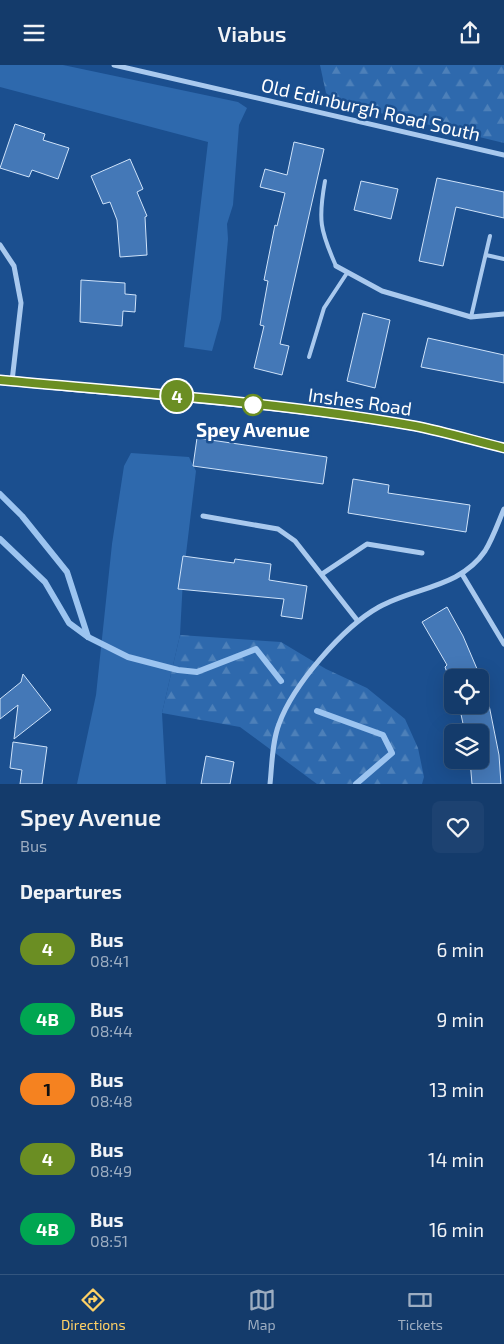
<!DOCTYPE html>
<style>
:root{--surface:#143b6b;--page:#1d4271;--text:#f1f3f6;--muted:#9dadc1;--line:#33557e;--accent:#ffd166}
body{margin:0;font-family:"Exo 2",sans-serif;background:var(--page);color:var(--text);height:100vh;display:flex;flex-direction:column;font-size:19px;white-space:nowrap}
*{box-sizing:border-box;margin:0}
p{font-size:16px;color:var(--muted)}
.icon{flex:none;width:28px;height:28px;fill:none;stroke:currentColor;stroke-width:2;stroke-linecap:round;stroke-linejoin:round}
.map{position:relative;height:719px;overflow:hidden}
.details{display:flex;flex-direction:column;background:var(--surface);flex:1}
.details>*{flex:none}
.badge{padding:0 10px;border-radius:16px;font-size:18px;line-height:32px}
.controls{position:absolute;left:444px;top:604px;display:grid;gap:10px}
.controls a{display:grid;place-items:center;width:45px;height:45px;border-radius:8px;background:var(--surface);box-shadow:0 5px 20px #0002,0 0 0 1px var(--line);font-size:25px}
.map>.badge{position:absolute;translate:-50% -50%;box-shadow:0 0 0 2px #fff}
h2{padding:0 20px;font-size:19px;line-height:45px}
.round{display:grid;place-items:center;flex:none;width:52px;height:52px;border-radius:8px;background:var(--page)}
.summary{display:flex;align-items:center;justify-content:space-between;height:85px;padding:0 20px}
h1{font-size:24px;font-weight:600;line-height:38px}
ul{padding:0;list-style:none}
li{display:flex;align-items:center;gap:15px;height:70px;padding:0 20px}
li div{flex:1}
li b{display:block;font-size:19px}
li em{font-style:normal}
li .badge{min-width:55px;font-weight:700;text-align:center}
header{display:flex;justify-content:space-between;align-items:center;height:65px;padding:0 20px;background:var(--surface);font-size:22px;font-weight:600}
.tabs{display:flex;justify-content:space-around;align-items:center;height:70px;border-top:1px solid var(--line);background:var(--surface);font-size:14px;color:var(--muted)}
.tabs a{display:grid;justify-items:center;gap:2px}
.tabs .selected{color:var(--accent)}
.map>svg:first-child{display:block}
</style>
<header><svg class="icon" aria-label="menu" viewBox="0 0 24 24"><path d="M4 6h16M4 12h16M4 18h16"/></svg>Viabus<svg class="icon" aria-label="share" viewBox="0 0 24 24"><path d="M12 15V3M7 8l5-5 5 5M5 13v7h14v-7"/></svg></header>
<div class="map">
<svg width="504" height="719" viewBox="0 0 504 719">
<defs>
<pattern id="forest-firs" width="22" height="20" patternUnits="userSpaceOnUse" patternTransform="scale(1.25)"><rect width="22" height="20" fill="#2e69ad"/><path d="M5 1l3.5 6h-7zM16 11l3.5 6h-7z" fill="#4d80b9"/></pattern>
</defs>
<rect width="100%" height="100%" fill="#1b4f8f"/>
<!-- grass -->
<g fill="#2e69ad">
<path d="M0 0H63L238 37 247 43 239 60 233 140 227 159 228 174 221 254 212 286 184 282 208 77 0 22Z"/>
<path d="M131 388 189 392 196 406 183 514 180 570 162 648 166 719H77L96 630 112 479 124 401Z"/>
</g>
<!-- forest -->
<g fill="url(#forest-firs)">
<path d="M320 0H504V78L335 37 326 28Z"/>
<path d="M180 570 281 577 326 604 367 623 405 654 418 683 424 712 422 719H317L240 662 162 648Z"/>
</g>
<g fill="none" stroke-linecap="round" stroke-linejoin="round">
<!-- stream -->
<g stroke="#9cc4f0" stroke-width="6">
<path d="M0 429 22 451 67 507 88 572"/>
<path d="M0 474 45 517 69 558 88 572 128 592 178 605 197 607 256 584 281 616"/>
<path d="M317 646 383 670 392 688 356 719"/>
</g>
</g>
<!-- building -->
<g fill="#4478b7" stroke="#cfe3fa">
<path d="M15 59 45 69 43 75 69 83 58 114 32 105 29 112 0 103Z"/>
<path d="M294 77 324 84 280 279 289 281 282 310 254 303 264 261 260 260 268 216 264 215 275 160 277 161 285 128 260 122 265 104 287 110Z"/>
<path d="M130 94 143 124 137 127 147 151 145 152 147 190 120 192 117 155 110 137 103 139 91 111Z"/>
<path d="M437 113 504 127V153L456 142 443 201 419 196Z"/>
<path d="M361 116 398 124 391 154 354 145Z"/>
<path d="M81 215 125 218V229L136 230 135 247 123 246 122 261 80 257Z"/>
<path d="M363 248 390 255 375 323 347 316Z"/>
<path d="M428 273 504 290V318L421 302Z"/>
<path d="M197 373 327 392 323 419 193 401Z"/>
<path d="M353 414 389 420 388 428 470 440 466 467 348 448Z"/>
<path d="M183 491 234 498 235 494 271 499 269 515 307 521 302 554 281 551 284 534 178 524Z"/>
<path d="M447 542 463 571 486 625 499 690 501 719H472L470 695H480V668H465L459 640H480V612H452V621L445 602 447 600 422 557Z"/>
<path d="M23 609 51 645 14 674 18 640 0 654V634L21 617Z"/>
<path d="M13 677 47 682 42 719H20L22 705 10 703Z"/>
<path d="M206 691 234 697 230 719H201Z"/>
</g>
<g fill="none" stroke-linecap="round" stroke-linejoin="round">
<!-- lane -->
<g stroke="#a9c9ee" stroke-width="4">
<path d="M325 116C318 155 320 165 336 201"/>
<path d="M486 190 504 194"/>
<path d="M471 252 490 171"/>
<path d="M309 292 324 243 347 208"/>
</g>
<!-- street -->
<g stroke="#a9c9ee" stroke-width="5">
<path d="M114 0 504 90"/>
<path d="M0 180 14 201 21 238 12 316"/>
<path d="M336 201 382 226 471 252 504 249"/>
<path d="M203 451 278 464 295 476 357 555"/>
<path d="M322 509 367 479 422 488"/>
<path d="M462 509 504 579"/>
<path d="M270 719C272 700 272 677 279 659 293 620 343 562 379 542 414 522 460 523 485 486 493 473 498 458 504 444"/>
</g>
<!-- secondary -->
<path stroke="#d6e6fa" stroke-width="10" d="M0 315C138 329 278 337 415 361 445 367 475 376 504 383"/>
</g>
<g fill="none" stroke-linecap="round" stroke-linejoin="round">
<!-- line casing -->
<g stroke="#fff" stroke-width="11">
<path id="line" d="M0 315C138 328 279 337 415 361 445 367 475 376 504 383"/>
</g>
<!-- line -->
<use href="#line" stroke="#6b8e23" stroke-width="8"/>
</g>
<!-- markers -->
<circle fill="#fff" stroke="#6b8e23" stroke-width="2.5" cx="253" cy="340" r="10"/>
<g text-anchor="middle" dominant-baseline="central" stroke-width="5" stroke-linejoin="round" paint-order="stroke">
<!-- street labels -->
<g font-size="19" fill="#fff" stroke="#1b4f8f">
<text transform="translate(371 44) rotate(13)">Old Edinburgh Road South</text>
<text transform="translate(360 336) rotate(8)">Inshes Road</text>
</g>
<!-- stop labels -->
<g font-size="19" font-weight="bold" fill="#fff" stroke="#1b4f8f">
<text x="253" y="364">Spey Avenue</text>
</g>
</g>
</svg>
<div class="controls">
<a><svg class="icon" aria-label="locate" viewBox="0 0 24 24"><circle cx="12" cy="12" r="6"/><path d="M12 2v4M12 18v4M2 12h4M18 12h4"/></svg></a>
<a><svg class="icon" aria-label="layers" viewBox="0 0 24 24"><path d="M12 4l9 5-9 5-9-5zM3 14l9 5 9-5"/></svg></a>
</div>
<b class="badge" style="left:177px;top:331px;background:#6b8e23;color:#fff">4</b>
</div>
<section class="details">
<div class="summary"><div><h1>Spey Avenue</h1><p>Bus</p></div><a class="round"><svg class="icon" aria-label="heart" viewBox="0 0 24 24"><path d="M12 20l-8-8c-3-5 5-10 8-4 3-6 11-1 8 4z"/></svg></a></div>
<h2>Departures</h2>
<ul>
<li><span class="badge" style="background:#6b8e23;color:#fff">4</span><div><b>Bus</b><p>08:41</p></div><em>6 min</em></li>
<li><span class="badge" style="background:#00a651;color:#fff">4B</span><div><b>Bus</b><p>08:44</p></div><em>9 min</em></li>
<li><span class="badge" style="background:#f58220;color:#111">1</span><div><b>Bus</b><p>08:48</p></div><em>13 min</em></li>
<li><span class="badge" style="background:#6b8e23;color:#fff">4</span><div><b>Bus</b><p>08:49</p></div><em>14 min</em></li>
<li><span class="badge" style="background:#00a651;color:#fff">4B</span><div><b>Bus</b><p>08:51</p></div><em>16 min</em></li>
</ul>
</section>
<nav class="tabs">
<a class="selected"><svg class="icon" aria-label="directions" viewBox="0 0 24 24"><path d="M12 3l9 9-9 9-9-9zM9 14v-3h6M13 9l2 2-2 2"/></svg>Directions</a>
<a><svg class="icon" aria-label="map" viewBox="0 0 24 24"><path d="M3 6l6-2 6 2 6-2v14l-6 2-6-2-6 2zM9 4v14M15 6v14"/></svg>Map</a>
<a><svg class="icon" aria-label="tickets" viewBox="0 0 24 24"><path d="M3 7h18v10H3zM15 7v10"/></svg>Tickets</a>
</nav>
